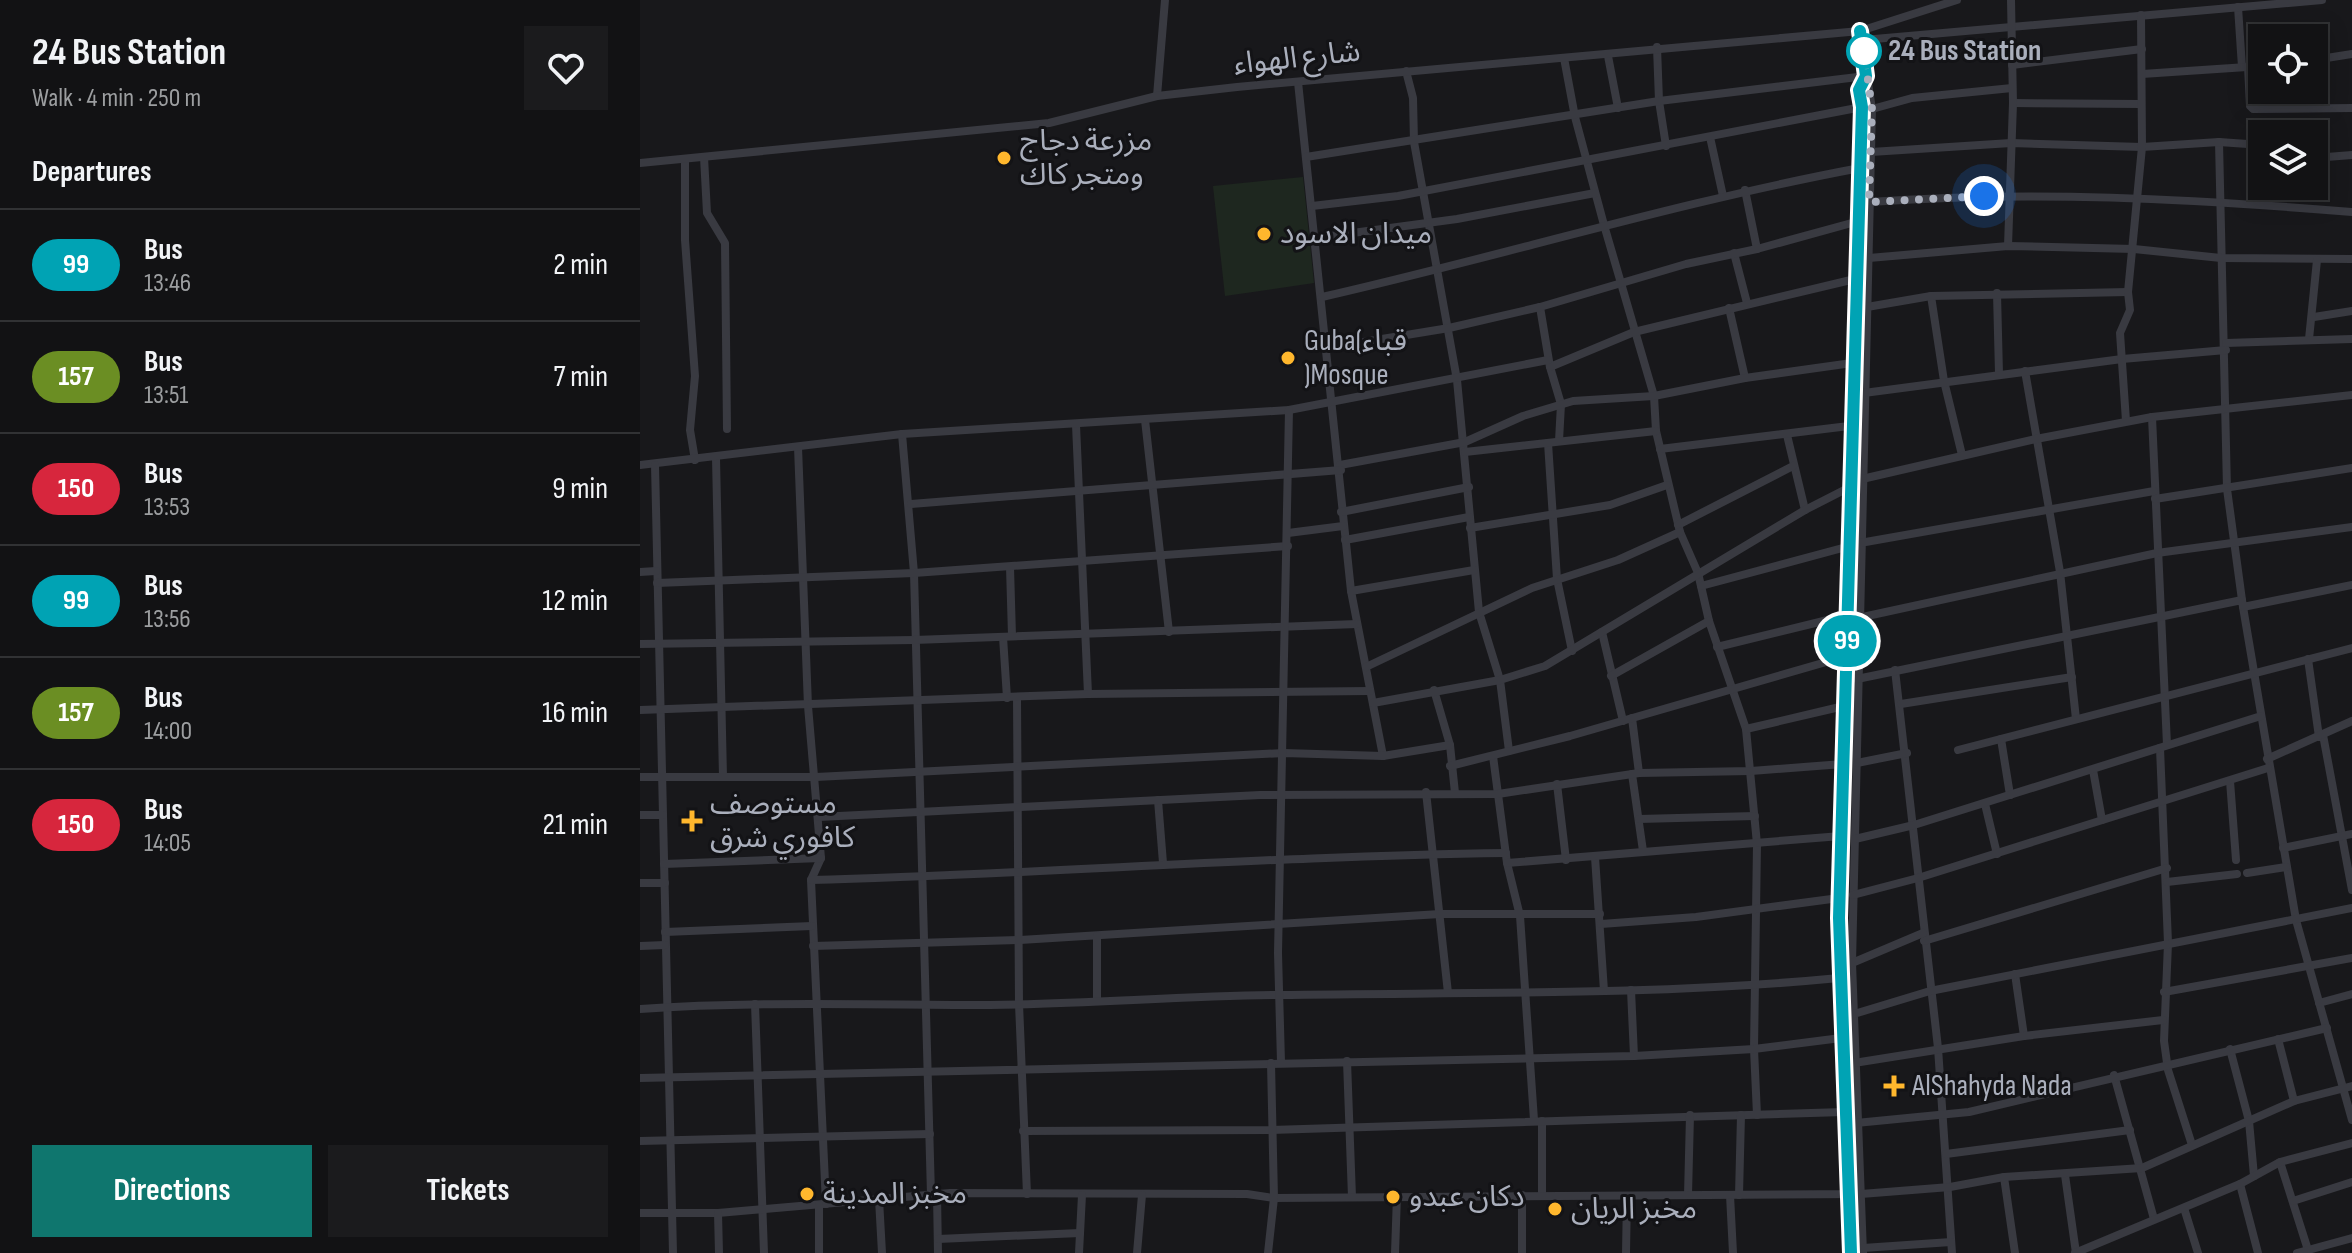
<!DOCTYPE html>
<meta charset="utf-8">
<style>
:root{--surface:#121214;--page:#1b1b1d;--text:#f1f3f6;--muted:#9c9ea0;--line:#313234;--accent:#0f766e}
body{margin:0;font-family:"Sofia Sans Condensed","Noto Sans Arabic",sans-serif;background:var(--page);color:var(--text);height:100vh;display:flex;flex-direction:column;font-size:30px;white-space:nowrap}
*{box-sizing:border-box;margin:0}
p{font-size:26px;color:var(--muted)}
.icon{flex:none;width:44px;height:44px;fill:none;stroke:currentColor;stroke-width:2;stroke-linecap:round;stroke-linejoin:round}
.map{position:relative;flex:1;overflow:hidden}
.sheet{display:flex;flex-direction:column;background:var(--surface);width:640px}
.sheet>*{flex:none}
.badge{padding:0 16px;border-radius:26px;font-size:28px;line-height:52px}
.fabs{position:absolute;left:1608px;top:24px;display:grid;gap:16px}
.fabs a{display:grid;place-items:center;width:80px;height:80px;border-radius:0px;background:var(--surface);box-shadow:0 4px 20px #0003,0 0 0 2px var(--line);font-size:40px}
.you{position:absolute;width:40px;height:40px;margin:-20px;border:6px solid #fff;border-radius:50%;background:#1a73e8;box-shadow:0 0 0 12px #1a73e833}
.map>.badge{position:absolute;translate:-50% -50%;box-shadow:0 0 0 4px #fff}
h2{padding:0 32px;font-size:30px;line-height:72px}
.round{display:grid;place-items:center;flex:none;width:84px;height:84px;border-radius:0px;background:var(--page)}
.summary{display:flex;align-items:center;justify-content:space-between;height:136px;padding:0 32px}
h1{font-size:38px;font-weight:700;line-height:60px}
.primary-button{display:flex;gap:16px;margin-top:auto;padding:16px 32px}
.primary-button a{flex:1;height:92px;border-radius:0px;background:var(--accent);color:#fff;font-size:32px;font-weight:700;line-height:92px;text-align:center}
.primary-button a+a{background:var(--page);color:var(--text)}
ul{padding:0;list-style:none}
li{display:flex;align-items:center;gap:24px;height:112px;padding:0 32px;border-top:2px solid var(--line)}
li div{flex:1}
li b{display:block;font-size:30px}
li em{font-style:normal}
li .badge{min-width:88px;font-weight:700;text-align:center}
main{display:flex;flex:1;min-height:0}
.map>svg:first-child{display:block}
</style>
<main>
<section class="sheet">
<div class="summary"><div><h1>24 Bus Station</h1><p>Walk · 4 min · 250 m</p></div><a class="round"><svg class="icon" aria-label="heart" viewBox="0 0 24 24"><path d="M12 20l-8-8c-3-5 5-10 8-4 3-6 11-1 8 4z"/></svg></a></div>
<h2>Departures</h2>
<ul>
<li><span class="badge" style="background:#00a3b4;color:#fff">99</span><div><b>Bus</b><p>13:46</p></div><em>2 min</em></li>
<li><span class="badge" style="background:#6b8e23;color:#fff">157</span><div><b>Bus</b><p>13:51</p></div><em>7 min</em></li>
<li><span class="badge" style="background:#d7263d;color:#fff">150</span><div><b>Bus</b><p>13:53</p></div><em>9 min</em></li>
<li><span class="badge" style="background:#00a3b4;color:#fff">99</span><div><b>Bus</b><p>13:56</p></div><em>12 min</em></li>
<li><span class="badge" style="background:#6b8e23;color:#fff">157</span><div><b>Bus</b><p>14:00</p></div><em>16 min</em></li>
<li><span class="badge" style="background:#d7263d;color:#fff">150</span><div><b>Bus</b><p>14:05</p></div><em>21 min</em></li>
</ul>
<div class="primary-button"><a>Directions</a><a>Tickets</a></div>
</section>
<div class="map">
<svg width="1712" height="1253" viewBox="0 0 1712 1253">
<rect width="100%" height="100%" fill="#18181b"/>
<!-- garden -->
<path fill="#1e271f" d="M663 177 674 283 585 296 573 186Z"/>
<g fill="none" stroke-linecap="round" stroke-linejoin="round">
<!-- minor -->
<g stroke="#393a41" stroke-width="8">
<path d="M1598 7 1602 67"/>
<path d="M1220 31 1232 109 1212 963 1223 1253"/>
<path d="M1223 40 1682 0"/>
<path d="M1017 47 1019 101 1026 146"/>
<path d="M968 56 978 108"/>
<path d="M924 58 935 117 964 225 1014 396 1016 431 1040 532 1058 573 1069 621 1106 729 1117 844 1114 1049 1117 1115"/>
<path d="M1674 60 1712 54"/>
<path d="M1372 65 1502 49"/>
<path d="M1608 67 1610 106 1613 109 1712 108"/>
<path d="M766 71 773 98 774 142 817 380 839 612 860 680 869 751"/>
<path d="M1502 74 1622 66"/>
<path d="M658 82 711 591 743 756"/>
<path d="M517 96 525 0"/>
<path d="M1373 103 1501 104"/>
<path d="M1070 137 1083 196"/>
<path d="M1579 142 1587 489 1602 600"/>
<path d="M1231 152 1371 143 1502 147 1579 142 1622 145"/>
<path d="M64 157 67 213 85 243 87 429"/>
<path d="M666 157 1019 101 1226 76"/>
<path d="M1674 158 1712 155"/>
<path d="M45 159V240L55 376 50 430 55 460"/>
<path d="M0 163 409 123 517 96 597 87 1220 31 1317 0"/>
<path d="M1105 190 1117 249"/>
<path d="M1229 202C1390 190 1552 199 1712 212"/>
<path d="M672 206 758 196 1222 107 1232 109 1272 98 1372 88"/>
<path d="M675 238 817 219 955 193"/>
<path d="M1368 246 1373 103 1371 0"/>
<path d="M1094 253 1107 303"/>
<path d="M1229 258 1368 246 1494 249 1581 258 1712 259"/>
<path d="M1357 293 1359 374"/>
<path d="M1291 296 1304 381 1322 455"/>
<path d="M682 297C862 256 1038 202 1220 168"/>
<path d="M900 307 910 367 921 404 919 441"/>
<path d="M1227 307 1291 296 1488 292"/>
<path d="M1089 308 1105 378"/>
<path d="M1674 317 1712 311"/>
<path d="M1669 339 1677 260"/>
<path d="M1586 343 1712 339"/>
<path d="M687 348 809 328 900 307 1046 264 1117 249 1219 221"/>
<path d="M910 367 994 332 1215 279"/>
<path d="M1385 371 1420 572 1436 719"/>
<path d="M1224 393 1482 359 1586 350"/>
<path d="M1512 417 1527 745"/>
<path d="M505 420 529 632"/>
<path d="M1486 421 1480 333 1490 310 1488 292 1502 147 1501 15"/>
<path d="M436 425 448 694"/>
<path d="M262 434 274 573 291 1195"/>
<path d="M1147 435 1165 510"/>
<path d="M908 443 917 579 932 651"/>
<path d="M158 447 168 706 181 858 171 880 186 1204"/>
<path d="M1020 449 1217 425"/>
<path d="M825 452 1016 431"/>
<path d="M76 458 83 777"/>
<path d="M0 465 262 434 649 410 908 360"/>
<path d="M15 465 33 1253"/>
<path d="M700 465 825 442 883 416 933 401 1014 396 1105 378 1212 363"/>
<path d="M1222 479 1396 439 1512 417 1712 395"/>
<path d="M1515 499 1712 468"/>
<path d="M271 504 701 470"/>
<path d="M701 512 829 487"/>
<path d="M1038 525 1153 466"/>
<path d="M830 528 970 505 1027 485"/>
<path d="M648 533 703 526"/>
<path d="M705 540 829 517"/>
<path d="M1220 543 1514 491"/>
<path d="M370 567 372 636"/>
<path d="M0 572 16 571"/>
<path d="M17 583 274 573 648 546"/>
<path d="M1061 586 1210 546"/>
<path d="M711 591 834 570"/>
<path d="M1603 607 1656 920 1712 1120"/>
<path d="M1218 618 1517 553 1712 527"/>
<path d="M962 632 983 721"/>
<path d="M363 637 367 698"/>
<path d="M0 644 274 640 717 624"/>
<path d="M1077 647 1208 615"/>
<path d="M1668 659 1679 737"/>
<path d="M726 667 892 588 978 560 1040 532"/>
<path d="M1255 670 1298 1048 1312 1253"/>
<path d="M971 676 1069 621"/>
<path d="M1217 679 1602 600 1603 607 1712 585"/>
<path d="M794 690 810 745 815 793"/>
<path d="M377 698 379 1004 387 1194"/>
<path d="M733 703 860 680 905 666 1165 510 1214 485"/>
<path d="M1261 704 1432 677"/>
<path d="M0 710 448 694 730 691"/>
<path d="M992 718 999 773"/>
<path d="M1106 729 1204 706"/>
<path d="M1683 735 1712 890"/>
<path d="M1361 739 1370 795"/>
<path d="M1520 748 1528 943 1524 1041 1528 1070 1552 1145"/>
<path d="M1318 750 1712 648"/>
<path d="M853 756 867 863 880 916 894 1120"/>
<path d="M1627 759 1712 721"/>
<path d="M1217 763 1267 753"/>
<path d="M810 766 930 736 1207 656"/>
<path d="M1453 770 1462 820"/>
<path d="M992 774 1003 851"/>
<path d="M0 777H176L644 753 743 756 810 745"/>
<path d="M1590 781 1596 860"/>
<path d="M917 784 926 860"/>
<path d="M786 792 808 993"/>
<path d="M518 800 523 863"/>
<path d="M1345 804 1357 854"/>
<path d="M0 815H23"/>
<path d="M179 817 620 795 858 794 999 773 1111 771 1203 764"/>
<path d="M999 819 1115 816"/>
<path d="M1215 839 1274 825 1621 716"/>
<path d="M1643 848 1712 834"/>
<path d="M955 857 964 991"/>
<path d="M867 863 1201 836"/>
<path d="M24 864 181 858"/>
<path d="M1607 873 1646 867"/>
<path d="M171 880C402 874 634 856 866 853"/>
<path d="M1527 882 1597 874"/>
<path d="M0 883H25"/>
<path d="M1213 895 1278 878 1628 768"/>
<path d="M961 924 1056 917 1199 898"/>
<path d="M25 932 172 926"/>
<path d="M1284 941 1527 868"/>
<path d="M0 946 25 945"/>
<path d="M173 946 380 940 800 914H960"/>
<path d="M1212 963 1283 933"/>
<path d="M1375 974 1384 1036"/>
<path d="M991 990 994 1056"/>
<path d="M1524 992 1712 958"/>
<path d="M457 1001V936"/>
<path d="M1679 1003 1712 994"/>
<path d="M115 1004 124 1253"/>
<path d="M0 1009C116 1001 233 1005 350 1005 446 1004 542 996 639 995 826 992 1013 996 1199 978"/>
<path d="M1200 1014H1214L1290 991 1712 908"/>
<path d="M1638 1039 1654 1101"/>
<path d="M1590 1049 1609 1121 1614 1176"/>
<path d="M707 1061 712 1197"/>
<path d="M641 1062 638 953 649 410"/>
<path d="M1214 1063 1384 1036 1523 1020"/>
<path d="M1474 1075 1514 1219"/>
<path d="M0 1078 994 1056 1114 1049 1201 1038"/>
<path d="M902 1121V1194"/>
<path d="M1216 1123 1329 1112 1687 1028"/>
<path d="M383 1131 631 1130 1204 1112"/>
<path d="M0 1141 290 1134"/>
<path d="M1306 1154 1490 1130"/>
<path d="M1640 1162 1668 1250"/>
<path d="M1425 1175 1436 1253"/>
<path d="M1364 1177 1375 1253"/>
<path d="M1600 1184 1618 1253"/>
<path d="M297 1194 298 1253"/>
<path d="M1048 1195 1050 1115"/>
<path d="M1090 1195 1093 1253"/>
<path d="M1099 1195 1101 1115"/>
<path d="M239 1199 242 1253"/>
<path d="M1653 1201 1712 1182"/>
<path d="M1544 1208 1558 1253"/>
<path d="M0 1213H78L310 1193 607 1194 634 1198 1221 1194 1310 1187 1364 1177 1502 1168 1654 1101 1712 1086"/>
<path d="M78 1213 79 1253"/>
<path d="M298 1239 440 1233"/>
<path d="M1223 1248 1311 1242"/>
<path d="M179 1253V1205"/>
<path d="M439 1253 442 1195"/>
<path d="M497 1253 502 1195"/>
<path d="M628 1253 634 1198 631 1063"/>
<path d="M755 1253 757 1195"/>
<path d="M882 1253V1195"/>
<path d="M986 1253 987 1196"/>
<path d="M1211 1253 1199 918 1222 107 1219 90 1226 77"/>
<path d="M1435 1253 1600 1184 1640 1162 1712 1143"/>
<path d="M1657 1253 1712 1238"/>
</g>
</g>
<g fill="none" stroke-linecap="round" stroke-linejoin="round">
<!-- line casing -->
<g stroke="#fff" stroke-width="18">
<path id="line" d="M1211 1253 1199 918 1222 107 1219 90 1226 76 1220 31"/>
</g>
<!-- line -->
<use href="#line" stroke="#00a3b4" stroke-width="12"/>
<!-- walk -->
<path stroke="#aaafbc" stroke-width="8" stroke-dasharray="0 14.4" d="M1224 51 1232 109 1229 202 1344 196"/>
</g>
<!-- markers -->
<circle fill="#fff" stroke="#00a3b4" stroke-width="4" cx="1224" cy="51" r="16"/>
<g fill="#ffb72d" stroke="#131316" stroke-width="3">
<circle cx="364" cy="158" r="8"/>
<circle cx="624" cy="234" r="8"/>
<circle cx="648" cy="358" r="8"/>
<path d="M48 809h8v8h8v8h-8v8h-8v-8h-8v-8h8z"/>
<path d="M1250 1074h8v8h8v8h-8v8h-8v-8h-8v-8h8z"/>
<circle cx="167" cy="1194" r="8"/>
<circle cx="753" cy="1197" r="8"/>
<circle cx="915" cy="1209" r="8"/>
</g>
<g text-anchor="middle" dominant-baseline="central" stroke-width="6" stroke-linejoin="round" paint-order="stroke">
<!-- stop labels -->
<g font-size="30" font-weight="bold" fill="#aaafbc" stroke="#131316" text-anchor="start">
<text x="1248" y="51">24 Bus Station</text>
</g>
<!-- street labels -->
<g font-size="30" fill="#aaafbc" stroke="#131316">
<text transform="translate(657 58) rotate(-6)">شارع الهواء</text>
</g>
<!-- poi labels -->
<g font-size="30" fill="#aaafbc" stroke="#131316" text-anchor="start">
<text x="380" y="141">مزرعة دجاج<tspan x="380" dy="34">ومتجر كاك</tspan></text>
<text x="640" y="234">ميدان الاسود</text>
<text x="664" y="341">Guba(قباء<tspan x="664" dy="34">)Mosque</tspan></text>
<text x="70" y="804">مستوصف<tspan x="70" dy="34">كافوري شرق</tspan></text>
<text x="1272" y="1086">AlShahyda Nada</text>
<text x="183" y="1194">مخبز المدينة</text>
<text x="769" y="1197">دكان عبدو</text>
<text x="931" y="1209">مخبز الريان</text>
</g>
</g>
</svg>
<div class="fabs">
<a><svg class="icon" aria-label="locate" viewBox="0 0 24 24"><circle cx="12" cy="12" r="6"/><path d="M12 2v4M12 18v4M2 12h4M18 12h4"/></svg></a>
<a><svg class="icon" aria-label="layers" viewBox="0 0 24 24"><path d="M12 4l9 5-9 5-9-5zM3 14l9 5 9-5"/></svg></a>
</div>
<div class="you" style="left:1344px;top:196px"></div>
<b class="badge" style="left:1207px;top:641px;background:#00a3b4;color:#fff">99</b>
</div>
</main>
